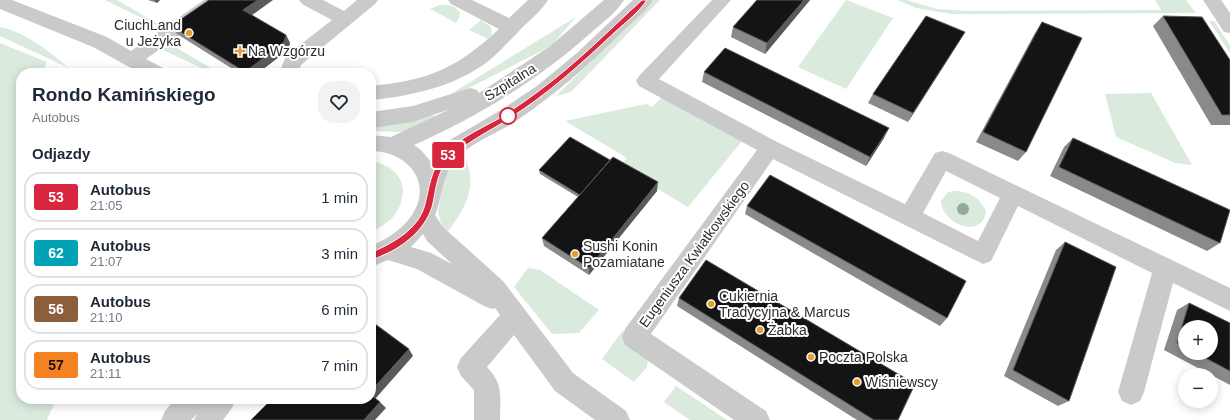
<!DOCTYPE html>
<html lang="pl">
<meta charset="utf-8">
<style>
:root{--surface:#fff;--page:#f2f2f3;--text:#1f2937;--muted:#747a83;--line:#e0e1e3}
body{margin:0;font-family:Arial,sans-serif;background:var(--page);color:var(--text);height:100vh;display:flex;flex-direction:column;font-size:15px;white-space:nowrap}
*{box-sizing:border-box;margin:0}
p{font-size:13px;color:var(--muted)}
.icon{flex:none;width:22px;height:22px;fill:none;stroke:currentColor;stroke-width:2;stroke-linecap:round;stroke-linejoin:round}
.map{position:relative;flex:1;overflow:hidden}
.details{position:absolute;left:16px;top:68px;width:360px;height:336px;display:flex;flex-direction:column;background:var(--surface);border-radius:16px;box-shadow:0 2px 10px #0003}
.details>*{flex:none}
.badge{padding:0 8px;border-radius:3px;font-size:14px;line-height:26px}
.controls{position:absolute;left:1178px;top:320px;display:grid;gap:8px}
.controls a{display:grid;place-items:center;width:40px;height:40px;border-radius:50%;background:var(--surface);box-shadow:0 2px 10px #0003;font-size:20px}
.map>.badge{position:absolute;translate:-50% -50%;box-shadow:0 0 0 2px #fff}
h2{padding:0 16px;font-size:15px;line-height:36px}
.round{display:grid;place-items:center;flex:none;width:42px;height:42px;border-radius:16px;background:var(--page)}
.head{display:flex;align-items:center;justify-content:space-between;height:68px;padding:0 16px}
h1{font-size:19px;font-weight:700;line-height:30px}
ul{padding:0;list-style:none}
li{display:flex;align-items:center;gap:12px;height:50px;margin:0 8px 6px;padding:0 8px;border:2px solid var(--line);border-radius:16px}
li div{flex:1}
li b{display:block;font-size:15px}
li em{font-style:normal}
li .badge{min-width:44px;font-weight:700;text-align:center}
.map>svg:first-child{display:block}
</style>
<div class="map">
<svg width="1230" height="420" viewBox="0 0 1230 420">
<rect width="100%" height="100%" fill="#fff"/>
<!-- green -->
<g fill="#daeadd">
<path d="M105 0H117L160 25 158 26Z"/>
<path d="M652 0H660L571 92 556 96Z"/>
<path d="M846 0 893 18 846 89 798 67Z"/>
<path d="M897 0H906L937 9 966 11 1161 10 1155 0H1186L1196 13 952 14 916 8Z"/>
<path d="M439 5C448 4 455 5 460 13L459 18 456 23 430 9Z"/>
<path d="M576 17 551 46 465 90 449 95Z"/>
<path d="M481 20 491 27 492 34 488 39 469 30Z"/>
<path d="M1209 21H1214L1230 45V53Z"/>
<path d="M0 27C28 33 48 51 69 68L0 36Z"/>
<path d="M167 42 219 73H212L161 49Z"/>
<path d="M0 43 47 62 42 73H21V399H56L47 420H0Z"/>
<path d="M1151 93 1192 165 1175 163 1116 137 1105 94Z"/>
<path d="M662 97 742 141 688 207 620 166 627 158 565 121 646 104 652 107Z"/>
<path d="M433 115 436 120 403 132 371 131V126Z"/>
<path d="M463 152C478 184 468 205 448 231L442 226 438 212 442 188 446 170Z"/>
<path d="M371 161C399 166 412 187 396 213 390 222 380 227 371 232Z"/>
<path d="M954 191C969 191 981 198 986 212 982 239 942 225 941 201L948 192Z"/>
<path d="M528 268 540 270 599 310 579 333 552 334 514 287Z"/>
<path d="M623 330 629 346 648 358 647 367 634 382 602 359Z"/>
<path d="M676 386 727 420H690L664 402Z"/>
</g>
<g fill="none" stroke-linecap="round" stroke-linejoin="round">
<!-- minor -->
<g fill="#cacaca" fill-rule="evenodd">
<path d="M0 0H12L107 37 131 51 204 0H226L223 4 146 59 163 68 166 73H140L93 47 0 9Z"/>
<path d="M299 0H323L344 11 357 0H378L375 4 301 65 299 73H279L286 56 332 20 302 4Z"/>
<path d="M448 0H472L509 18 528 0H548C541 12 528 21 519 31 508 42 498 54 486 63 453 87 411 96 371 100V86C429 80 456 69 499 29L451 4Z"/>
<path d="M604 0H624C616 13 602 23 592 32 539 79 478 117 414 145L421 150 432 163 436 155 448 141 501 110 537 86 578 52 633 0H653C646 12 633 21 623 31 590 64 555 95 516 121 495 135 465 144 451 166 441 182 442 199 435 215L443 227 503 281 573 373 626 411 630 420H595L555 391 514 335 487 367C504 385 500 396 500 420H474V390L461 376 457 367 461 358 500 315 495 308 492 309 484 306 417 269 388 260 371 267V246C387 239 402 230 412 215 434 181 406 151 371 151V135L391 137 450 109 413 122 371 128V112L413 106 470 88 477 90 479 93 549 47ZM423 234 427 241 452 264 431 253 411 247Z"/>
<path d="M712 0H731L659 79 777 142 905 204 935 153 942 151 949 153 1230 288V311L1173 283 1144 392 1140 401 1131 405 1122 401 1118 392 1152 273 1018 206 991 261 983 264 773 159 651 334 766 411 770 420H734L625 345 622 337 625 329 757 150 639 86 636 81 639 76ZM946 171 1000 198 978 241 923 213Z"/>
<path d="M1203 0H1221L1230 13V33L1224 32Z"/>
<path d="M175 399H205L203 404 207 399H236L232 408 223 420H194L197 414 191 420H161L165 411Z"/>
</g>
</g>
<!-- trees -->
<circle fill="#93ac99" cx="963" cy="209" r="6"/>
<!-- wall -->
<g fill="#8a8a8a" fill-rule="evenodd">
<path d="M148 0H160L157 3Z"/>
<path d="M757 0H810L765 54 731 37 733 27Z"/>
<path d="M252 15 286 35 290 43 288 50 258 73H239L177 34 171 26Z"/>
<path d="M1163 16 1230 60V125H1211L1153 26Z"/>
<path d="M1042 22 1026 152 1018 161 976 142 1035 33Z"/>
<path d="M965 32 908 122 868 103 873 94Z"/>
<path d="M704 72 884 138 866 166 702 82Z"/>
<path d="M1073 138 1220 243 1207 251 1050 176 1064 147Z"/>
<path d="M539 170 657 191 589 275 544 246 542 238 578 197 540 174Z"/>
<path d="M747 206 947 318 940 326 745 214Z"/>
<path d="M1065 242 1069 401 1058 406 1004 376 1056 250Z"/>
<path d="M679 298 898 420H857L677 306Z"/>
<path d="M1189 303 1230 323V385L1164 350 1177 310ZM1185 327 1211 353H1185Z"/>
</g>
<!-- shaded-wall -->
<g fill="#5a5a5a">
<path d="M154 0H160L157 3Z"/>
<path d="M258 0H273L248 18 243 10Z"/>
<path d="M804 0H810L765 54 767 43Z"/>
<path d="M965 32 959 42 908 122 913 113Z"/>
<path d="M286 35 290 43 288 50 258 73H246L245 72Z"/>
<path d="M889 128 884 138 866 166 870 157Z"/>
<path d="M658 182 657 191 589 275V268Z"/>
<path d="M409 349 413 356 375 399 371 396V391Z"/>
<path d="M380 402 386 408 375 420H364Z"/>
</g>
<!-- building -->
<g fill="#141414" stroke="#5a5a5a">
<path d="M209 0H258L243 10 286 35 284 42 245 72 171 26Z"/>
<path d="M757 0H804L767 43 733 27Z"/>
<path d="M926 16 965 32 913 113 873 94Z"/>
<path d="M1163 16 1202 17 1230 60V115H1222Z"/>
<path d="M1042 22 1082 38 1026 152 983 132Z"/>
<path d="M725 48 889 128 870 157 704 72Z"/>
<path d="M570 137 610 160 580 195 539 170Z"/>
<path d="M1073 138 1230 210 1220 243 1059 167Z"/>
<path d="M613 157 658 182 589 268 542 238Z"/>
<path d="M770 175 966 281 947 318 747 206Z"/>
<path d="M1065 242 1116 267 1069 401 1013 370Z"/>
<path d="M706 260 915 384 898 420H874L679 298Z"/>
<path d="M1189 303 1230 323V371L1196 353H1211V327H1185V347L1177 343Z"/>
<path d="M371 321 409 349 371 391Z"/>
<path d="M371 395 380 402 364 420H251L272 399H371Z"/>
</g>
<!-- line -->
<path fill="#d7263d" stroke="#fff" d="M642 0H647C639 12 626 22 615 32 582 63 548 94 510 118 489 132 465 142 448 161 437 172 436 189 433 203 428 226 407 244 388 253 382 255 374 261 368 259V254C391 244 419 230 425 204 429 188 431 171 441 158 455 140 478 130 498 119 512 110 527 100 540 90 577 63 609 30 642 0Z"/>
<!-- markers -->
<g fill="#e39f2f" stroke="#fff" stroke-width="1.5">
<circle cx="189" cy="33" r="4"/>
<path d="M238 45h4v4h4v4h-4v4h-4v-4h-4v-4h4z"/>
<circle cx="575" cy="254" r="4"/>
<circle cx="711" cy="304" r="4"/>
<circle cx="760" cy="330" r="4"/>
<circle cx="811" cy="357" r="4"/>
<circle cx="857" cy="382" r="4"/>
</g>
<circle fill="#fff" stroke="#d7263d" stroke-width="2" cx="508" cy="116" r="8"/>
<g text-anchor="middle" dominant-baseline="central" stroke-width="4" stroke-linejoin="round" paint-order="stroke">
<!-- poi labels -->
<g font-size="14" fill="#2d2d2d" stroke="#fff" text-anchor="start">
<text x="181" y="25" text-anchor="end">CiuchLand<tspan x="181" dy="16">u Jeżyka</tspan></text>
<text x="248" y="51">Na Wzgórzu</text>
<text x="583" y="246">Sushi Konin<tspan x="583" dy="16">Pozamiatane</tspan></text>
<text x="719" y="296">Cukiernia<tspan x="719" dy="16">Tradycyjna &amp; Marcus</tspan></text>
<text x="768" y="330">Żabka</text>
<text x="819" y="357">Poczta Polska</text>
<text x="865" y="382">Wiśniewscy</text>
</g>
<!-- street labels -->
<g font-size="14" fill="#2d2d2d" stroke="#fff">
<text transform="translate(510 82) rotate(-32)">Szpitalna</text>
<text transform="translate(694 254) rotate(-54)">Eugeniusza Kwiatkowskiego</text>
</g>
</g>
</svg>
<div class="controls">
<a>+</a>
<a>−</a>
</div>
<b class="badge" style="left:448px;top:155px;background:#d7263d;color:#fff">53</b>
<section class="details">
<div class="head"><div><h1>Rondo Kamińskiego</h1><p>Autobus</p></div><a class="round"><svg class="icon" aria-label="heart" viewBox="0 0 24 24"><path d="M12 20l-8-8c-3-5 5-10 8-4 3-6 11-1 8 4z"/></svg></a></div>
<h2>Odjazdy</h2>
<ul>
<li><span class="badge" style="background:#d7263d;color:#fff">53</span><div><b>Autobus</b><p>21:05</p></div><em>1 min</em></li>
<li><span class="badge" style="background:#00a3b4;color:#fff">62</span><div><b>Autobus</b><p>21:07</p></div><em>3 min</em></li>
<li><span class="badge" style="background:#8b5e3c;color:#fff">56</span><div><b>Autobus</b><p>21:10</p></div><em>6 min</em></li>
<li><span class="badge" style="background:#f58220;color:#111">57</span><div><b>Autobus</b><p>21:11</p></div><em>7 min</em></li>
</ul>
</section>
</div>
